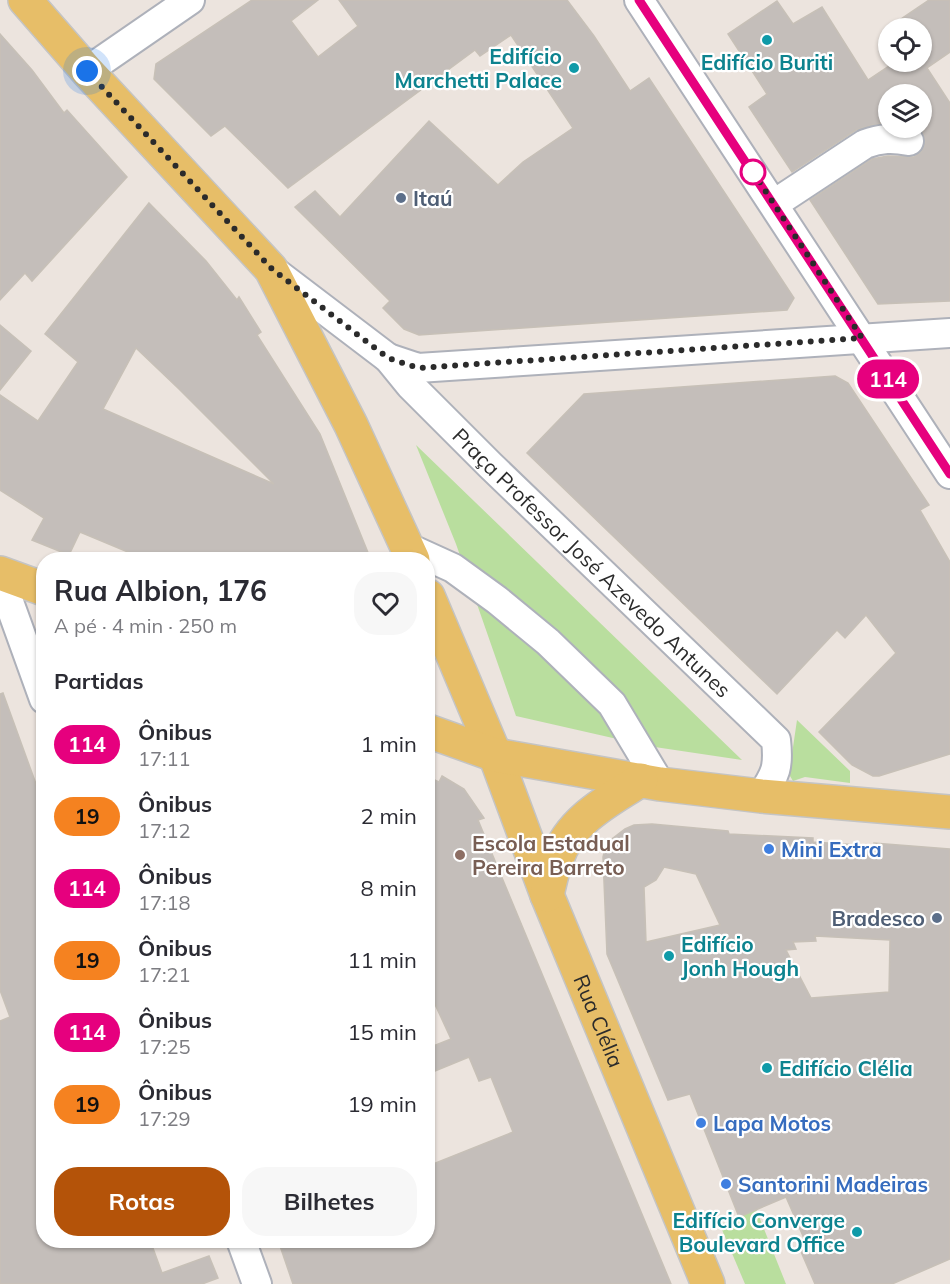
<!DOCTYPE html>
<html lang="pt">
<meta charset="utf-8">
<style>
:root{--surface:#fff;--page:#f7f7f7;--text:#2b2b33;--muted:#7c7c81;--accent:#b45309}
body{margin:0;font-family:Mulish,sans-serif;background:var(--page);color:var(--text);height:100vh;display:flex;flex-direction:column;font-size:22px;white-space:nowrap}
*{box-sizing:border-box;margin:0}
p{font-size:20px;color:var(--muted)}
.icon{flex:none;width:33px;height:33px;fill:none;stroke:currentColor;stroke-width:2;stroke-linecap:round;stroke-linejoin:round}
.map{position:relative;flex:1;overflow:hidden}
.sheet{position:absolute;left:36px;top:552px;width:399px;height:696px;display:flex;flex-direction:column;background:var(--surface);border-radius:24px;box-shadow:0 2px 4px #0004}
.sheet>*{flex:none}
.badge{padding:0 12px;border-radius:20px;font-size:21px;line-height:39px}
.buttons{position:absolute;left:878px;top:18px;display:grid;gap:12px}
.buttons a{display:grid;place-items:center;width:54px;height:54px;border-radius:50%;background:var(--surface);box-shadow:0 2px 4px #0004;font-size:30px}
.you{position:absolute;width:30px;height:30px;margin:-15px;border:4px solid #fff;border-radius:50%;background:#1a73e8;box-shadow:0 0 0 9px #1a73e833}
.map>.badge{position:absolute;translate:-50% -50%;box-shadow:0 0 0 3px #fff}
h2{padding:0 18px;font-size:22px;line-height:54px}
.round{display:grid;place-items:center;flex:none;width:63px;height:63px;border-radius:24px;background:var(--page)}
.summary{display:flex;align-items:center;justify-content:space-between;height:102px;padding:0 18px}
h1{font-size:28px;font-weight:700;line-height:45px}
.cta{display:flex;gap:12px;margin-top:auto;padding:12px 18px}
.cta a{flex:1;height:69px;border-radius:24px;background:var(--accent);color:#fff;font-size:24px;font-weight:700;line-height:69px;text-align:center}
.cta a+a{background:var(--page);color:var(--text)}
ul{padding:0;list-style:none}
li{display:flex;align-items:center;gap:18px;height:72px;padding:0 18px}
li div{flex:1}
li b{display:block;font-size:22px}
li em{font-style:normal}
li .badge{min-width:66px;font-weight:700;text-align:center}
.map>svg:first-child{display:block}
</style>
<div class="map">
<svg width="950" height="1284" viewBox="0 0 950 1284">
<rect width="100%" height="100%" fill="#ece4de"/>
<!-- green -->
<g fill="#b9de9e">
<path d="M416 445 742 760 648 746 516 716 456 544Z"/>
<path d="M797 720 850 771V783L805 777 793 781 787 771 792 754Z"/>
<path d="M756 1209 786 1284H745L720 1225Z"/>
</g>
<!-- building -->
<g fill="#c4beba" stroke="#c7c0b7" stroke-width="1.5" fill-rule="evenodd">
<path d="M252 0H318L291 21 318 57 358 26 339 0H567L594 36 630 91 649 78 794 298 787 310 419 335 404 329 383 308 390 301 295 207 315 191 340 217 429 121 498 185 523 162 573 128 511 35 480 56 475 50 288 188 225 126 211 136 154 79 156 64Z"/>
<path d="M929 0H950V52L927 68 950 103V301L878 304 810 200 872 159 888 156 914 157 921 152 925 143 924 135 918 128H921V94H888V123L872 125 856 130 792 172 749 107 767 94 728 34 777 1 793 24 822 7 868 80 895 62H921V28H902L898 21Z"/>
<path d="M0 34 32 70 64 113 67 110 127 177 32 281 25 273 0 300Z"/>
<path d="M149 203 206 261 237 300 239 297 261 332 257 335 320 434 371 560H147L80 532 69 555 32 540 44 518 0 490V395L38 421 78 362 45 334ZM136 348 179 389 274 484 103 409Z"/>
<path d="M0 325 31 351 0 390Z"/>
<path d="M835 376 848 383 929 505 920 510 950 562V754L879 776H873L852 765 819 732 896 653 866 615 845 638 837 630 777 694 527 453 584 394Z"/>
<path d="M3 693 44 806V1240H150L162 1273 209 1256 218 1278 202 1284H0V1021L10 1017 0 990V694Z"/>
<path d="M442 776 464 789 484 818 478 820 671 1284H293L278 1240H428V1166L513 1132 491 1077 479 1081 469 1057 428 1074V1048L451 1039 428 989V777L439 782Z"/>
<path d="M652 824 728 831 729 834 813 838V842L874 846V843L950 849V1259L892 1284H815L799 1247 806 1243 786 1197 739 1217 690 1094 668 1100 607 954 603 857 605 849 608 842 625 829 634 825ZM664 867 696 874 720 925 646 942 644 887 656 880ZM815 936 890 940 889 992 811 998 786 950 796 949 793 942 816 941Z"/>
</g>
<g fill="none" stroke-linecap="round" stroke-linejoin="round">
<!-- minor casing -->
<g stroke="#aeb1ba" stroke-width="32">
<g id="minor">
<path d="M639 0 950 474"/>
<path d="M87 71 190 0"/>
<path d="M774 204 865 144C881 138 893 138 909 141"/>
<path id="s1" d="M271 269 388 358 410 385 490 465 776 740C779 767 776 774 761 796"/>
<path d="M388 358 418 368 950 333"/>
<path d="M409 548 453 568 497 600 548 642 612 704 660 784"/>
<path d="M0 577 44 699"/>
<path d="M241 1240 257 1284"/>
</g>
</g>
<!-- major casing -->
<g stroke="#c4c4c4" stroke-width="36">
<g id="major">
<path d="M25 0 87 71 271 269 351 425 413 560"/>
<path d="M0 573 44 589"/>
<path id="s2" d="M428 596 495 755 547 895 708 1284"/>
<path d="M428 731 495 755 660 784 761 796 950 812"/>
<path d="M547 895C550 883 552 870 557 859 570 820 609 800 641 780"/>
</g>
</g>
<!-- minor -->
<use href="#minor" stroke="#fff" stroke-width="28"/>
<!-- major -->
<use href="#major" stroke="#e7be68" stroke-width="33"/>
</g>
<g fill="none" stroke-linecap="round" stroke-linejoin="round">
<!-- line casing -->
<g stroke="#fff" stroke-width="14">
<path id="line" d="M639 0 950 474"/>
</g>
<!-- line -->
<use href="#line" stroke="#e6007e" stroke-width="9"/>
<!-- walk -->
<path stroke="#2b2b2b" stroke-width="6" stroke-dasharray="0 10.8" d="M87 71 272 269 388 358 418 368 862 338 753 172"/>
</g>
<!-- markers -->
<g fill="#0f9aa8" stroke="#fff" stroke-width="2">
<circle cx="767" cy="40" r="6"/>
<circle cx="574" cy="68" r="6"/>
<circle cx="669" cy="956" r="6"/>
<circle cx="767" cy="1068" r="6"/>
<circle cx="857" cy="1232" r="6"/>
</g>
<circle fill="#fff" stroke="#e6007e" stroke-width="3" cx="753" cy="172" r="12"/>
<g fill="#5c6f8a" stroke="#fff" stroke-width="2">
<circle cx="401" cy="198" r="6"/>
<circle cx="937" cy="918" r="6"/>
</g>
<g fill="#3f7fe0" stroke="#fff" stroke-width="2">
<circle cx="769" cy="849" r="6"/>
<circle cx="701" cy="1123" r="6"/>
<circle cx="726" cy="1184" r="6"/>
</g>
<circle fill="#8d6e63" stroke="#fff" stroke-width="2" cx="460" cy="855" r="6"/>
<g text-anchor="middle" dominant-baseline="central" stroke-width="4.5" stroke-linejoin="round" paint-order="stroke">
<!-- culture labels -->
<g font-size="21" font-weight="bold" fill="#0d838f" stroke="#fff" text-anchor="end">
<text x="562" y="56">Edifício<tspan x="562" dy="24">Marchetti Palace</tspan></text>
<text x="767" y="62" text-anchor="middle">Edifício Buriti</text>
<text x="681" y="944" text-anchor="start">Edifício<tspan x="681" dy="24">Jonh Hough</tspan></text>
<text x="779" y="1068" text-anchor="start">Edifício Clélia</text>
<text x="845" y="1220">Edifício Converge<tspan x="845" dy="24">Boulevard Office</tspan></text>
</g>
<!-- service labels -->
<g font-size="21" font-weight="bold" fill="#4e5e75" stroke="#fff" text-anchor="start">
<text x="413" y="198">Itaú</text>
<text x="925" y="918" text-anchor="end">Bradesco</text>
</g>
<!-- street labels -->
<g font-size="21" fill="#2b2b2b" stroke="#fff">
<text stroke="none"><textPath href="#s1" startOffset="436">Praça Professor José Azevedo Antunes</textPath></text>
<text stroke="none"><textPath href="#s2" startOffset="458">Rua Clélia</textPath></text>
</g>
<!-- education labels -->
<g font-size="21" font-weight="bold" fill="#785e54" stroke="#fff" text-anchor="start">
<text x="472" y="843">Escola Estadual<tspan x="472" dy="24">Pereira Barreto</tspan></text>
</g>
<!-- shop labels -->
<g font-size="21" font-weight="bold" fill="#366cbe" stroke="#fff" text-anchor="start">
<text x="781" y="849">Mini Extra</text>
<text x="713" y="1123">Lapa Motos</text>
<text x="738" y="1184">Santorini Madeiras</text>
</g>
</g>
</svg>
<div class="buttons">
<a><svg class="icon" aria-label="locate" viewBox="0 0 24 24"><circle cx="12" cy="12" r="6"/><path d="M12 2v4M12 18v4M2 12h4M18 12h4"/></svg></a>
<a><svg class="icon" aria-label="layers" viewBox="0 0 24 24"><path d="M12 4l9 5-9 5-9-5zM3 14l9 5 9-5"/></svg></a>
</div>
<div class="you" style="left:87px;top:71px"></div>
<b class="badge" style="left:888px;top:379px;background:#e6007e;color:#fff">114</b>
<section class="sheet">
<div class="summary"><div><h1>Rua Albion, 176</h1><p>A pé · 4 min · 250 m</p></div><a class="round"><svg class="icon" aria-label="heart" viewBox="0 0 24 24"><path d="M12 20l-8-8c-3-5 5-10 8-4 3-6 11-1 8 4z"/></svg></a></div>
<h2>Partidas</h2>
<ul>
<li><span class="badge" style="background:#e6007e;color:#fff">114</span><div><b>Ônibus</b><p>17:11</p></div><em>1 min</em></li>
<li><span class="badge" style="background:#f58220;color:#111">19</span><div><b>Ônibus</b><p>17:12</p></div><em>2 min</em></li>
<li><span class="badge" style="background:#e6007e;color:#fff">114</span><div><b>Ônibus</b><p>17:18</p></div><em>8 min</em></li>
<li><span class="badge" style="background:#f58220;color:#111">19</span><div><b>Ônibus</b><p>17:21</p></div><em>11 min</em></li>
<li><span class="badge" style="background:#e6007e;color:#fff">114</span><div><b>Ônibus</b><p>17:25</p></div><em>15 min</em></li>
<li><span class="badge" style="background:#f58220;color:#111">19</span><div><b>Ônibus</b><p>17:29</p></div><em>19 min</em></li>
</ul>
<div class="cta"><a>Rotas</a><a>Bilhetes</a></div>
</section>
</div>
